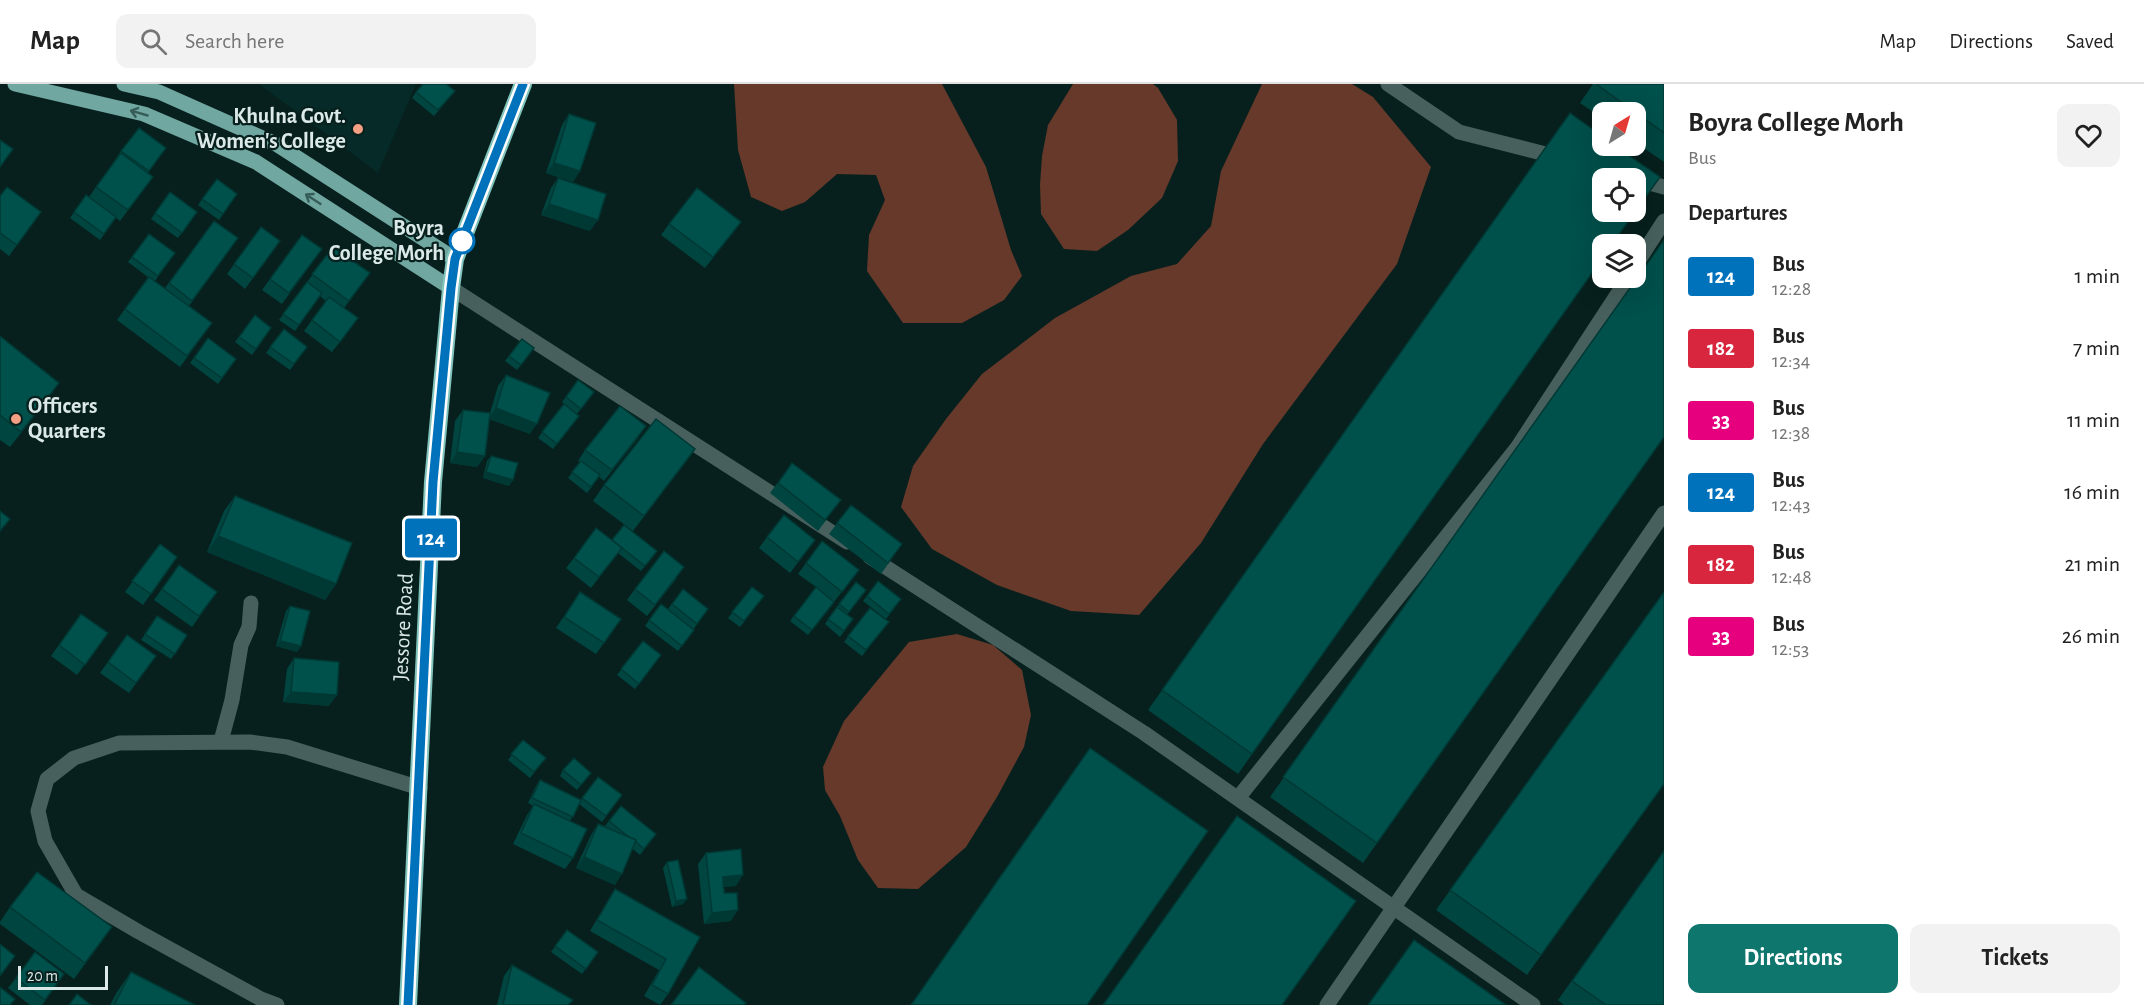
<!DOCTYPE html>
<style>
:root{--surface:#fff;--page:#f2f2f2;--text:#222;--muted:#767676;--line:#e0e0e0;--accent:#0f766e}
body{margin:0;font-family:"Alegreya Sans",sans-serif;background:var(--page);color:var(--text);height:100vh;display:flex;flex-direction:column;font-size:22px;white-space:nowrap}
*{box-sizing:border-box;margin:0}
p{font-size:20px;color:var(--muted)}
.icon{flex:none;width:33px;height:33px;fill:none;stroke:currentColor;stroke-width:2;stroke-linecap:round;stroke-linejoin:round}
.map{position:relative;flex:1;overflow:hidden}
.side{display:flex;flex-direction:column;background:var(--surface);width:480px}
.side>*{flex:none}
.badge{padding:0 12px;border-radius:4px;font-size:21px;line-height:39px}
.needle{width:39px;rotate:37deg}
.tools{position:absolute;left:1592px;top:18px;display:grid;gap:12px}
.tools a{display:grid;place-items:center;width:54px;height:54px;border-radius:12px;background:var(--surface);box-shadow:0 6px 24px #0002;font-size:30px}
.scale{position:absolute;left:18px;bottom:15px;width:90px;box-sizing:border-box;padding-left:6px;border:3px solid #dbeae8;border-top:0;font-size:16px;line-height:21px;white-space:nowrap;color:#dbeae8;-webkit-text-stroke:4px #07201d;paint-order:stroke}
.map>.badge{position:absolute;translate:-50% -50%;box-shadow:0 0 0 3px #fff}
h2{padding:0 24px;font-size:22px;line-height:54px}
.round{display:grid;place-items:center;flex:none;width:63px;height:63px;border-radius:12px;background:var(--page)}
.headline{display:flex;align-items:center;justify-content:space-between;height:102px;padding:0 24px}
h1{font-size:28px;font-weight:700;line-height:45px}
.primary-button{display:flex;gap:12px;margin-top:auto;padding:12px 24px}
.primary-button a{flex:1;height:69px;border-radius:12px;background:var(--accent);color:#fff;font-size:24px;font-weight:700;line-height:69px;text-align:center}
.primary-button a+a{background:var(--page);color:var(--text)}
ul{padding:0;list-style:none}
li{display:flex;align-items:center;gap:18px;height:72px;padding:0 24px}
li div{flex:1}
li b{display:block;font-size:22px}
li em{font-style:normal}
li .badge{min-width:66px;font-weight:700;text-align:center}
header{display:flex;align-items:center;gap:36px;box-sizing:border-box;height:84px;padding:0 30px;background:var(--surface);border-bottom:2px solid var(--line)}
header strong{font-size:28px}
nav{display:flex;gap:33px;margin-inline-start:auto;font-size:21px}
.search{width:420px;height:54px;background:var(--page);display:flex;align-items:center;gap:15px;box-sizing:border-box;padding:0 21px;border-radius:12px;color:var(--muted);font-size:22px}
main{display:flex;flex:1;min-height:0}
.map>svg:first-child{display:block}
</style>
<header>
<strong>Map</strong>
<div class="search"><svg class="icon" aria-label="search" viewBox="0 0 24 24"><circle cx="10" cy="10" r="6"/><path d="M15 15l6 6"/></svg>Search here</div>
<nav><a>Map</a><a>Directions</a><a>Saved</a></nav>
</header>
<main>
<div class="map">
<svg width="1664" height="921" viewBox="0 0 1664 921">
<rect width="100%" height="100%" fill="#07201d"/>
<!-- built -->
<path fill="#052a28" d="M259 0H416L378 89Z"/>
<!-- water -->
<g fill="#66392a">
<path d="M734 0H942L986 83 1011 166 1022 192 1004 216 962 239H903L867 187 869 151 885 116 876 91 837 90 805 118 782 127 751 113 738 66Z"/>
<path d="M1073 0H1153L1158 4 1177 36 1178 77 1162 114 1128 146 1097 167 1064 165 1041 130 1040 101 1042 72 1048 41Z"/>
<path d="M1262 0H1352L1373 13 1431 83 1397 180 1263 360 1201 459 1139 531 1071 527 997 501 932 465 901 423 913 382 946 335 982 290 1055 234 1131 192 1177 180 1211 142 1221 87Z"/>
<path d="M957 550 993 561 1022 586 1031 631 1024 663 997 713 966 763 918 805 878 804 858 776 840 732 825 706 823 683 844 637 909 558Z"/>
</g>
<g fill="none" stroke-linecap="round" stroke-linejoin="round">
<!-- minor -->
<g stroke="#47605d" stroke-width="15">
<path d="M1388 0 1459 48 1561 74"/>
<path d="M1635 95 1664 103"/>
<path d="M1635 182 1664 137"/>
<path d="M451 204 847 458"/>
<path d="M870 473 1144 649 1533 921"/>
<path d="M221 657 232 616 241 561 249 543 251 519"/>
<path d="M1238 714 1517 364 1628 194"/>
<path d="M277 921 261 915 139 848 76 811 45 757 38 727 47 695 74 674 119 659 250 658 287 663 420 704"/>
<path d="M1327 921 1664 429"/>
</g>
<!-- major -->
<g stroke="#70a7a1" stroke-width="15">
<path d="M15 0 144 30 256 78 451 204"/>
<path d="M124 0 159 8 276 60 455 175"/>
</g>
<!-- highway -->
<path stroke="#80c3bc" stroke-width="18" d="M408 921 433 398 451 204 455 175 523 0"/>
</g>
<!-- wall -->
<g fill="#004540">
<path d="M1593 0H1664V78L1635 58V28H1602V34L1580 19Z"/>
<path d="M455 7 434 32 412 14 416 8Z"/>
<path d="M1570 29 1602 175 1238 690 1148 626Z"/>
<path d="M569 30 580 87 573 98 546 89 562 41Z"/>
<path d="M166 64 148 89 153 93 120 137 116 134 100 156 70 134 86 111 89 113 121 67Z"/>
<path d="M558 94 590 147 541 131 551 104Z"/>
<path d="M217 95 237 110 219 136 198 121Z"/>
<path d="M170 108 197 128 178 154 151 135Z"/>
<path d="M0 112 41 128 9 172 0 165Z"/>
<path d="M214 137 238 154 189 222 212 239 180 283 117 236 148 193 128 178 149 150 175 169 155 197 165 204Z"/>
<path d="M669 140 733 149 705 184 661 151Z"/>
<path d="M261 143 280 157 245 205 227 190Z"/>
<path d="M302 151 322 165 282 220 262 206Z"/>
<path d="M1664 156V353L1363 779 1270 713Z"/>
<path d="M333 163 370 189 344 224 350 245 332 268 304 247 326 217 320 212 295 247 279 236Z"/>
<path d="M255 231 271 244 252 271 235 258Z"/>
<path d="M284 245 307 263 290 286 266 269Z"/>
<path d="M0 252 48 315 10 363 0 356Z"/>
<path d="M208 254 236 275 218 300 190 279Z"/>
<path d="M522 255 534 264 517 286 505 277Z"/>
<path d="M506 291 530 350 490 335 485 372 477 383 450 379 455 337 463 326 490 329 498 302Z"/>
<path d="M578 296 594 308 577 330 562 318Z"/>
<path d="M564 320 579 332 553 365 538 354Z"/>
<path d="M639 353 604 397 599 393 587 409 568 394 580 378 578 377 585 366Z"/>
<path d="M695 365 633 447 593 417 604 401Z"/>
<path d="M491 372 509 402 483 394 487 377Z"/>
<path d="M792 379 841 416 818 447 770 409Z"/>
<path d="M235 412 336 500 325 516 207 468 224 427Z"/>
<path d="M851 421 902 460 881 490 829 450Z"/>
<path d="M767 453 815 456 790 489 759 464Z"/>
<path d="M612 457 657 467 641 487 618 469 591 504 566 484 574 474Z"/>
<path d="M160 460 177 473 143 521 125 508Z"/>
<path d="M806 479 859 486 808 551 790 537 816 503 798 490Z"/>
<path d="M179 481 217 508 192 543 154 516Z"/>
<path d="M677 494 647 532 627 516 635 505Z"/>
<path d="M752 503 764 512 740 543 728 534Z"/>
<path d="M683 505 708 525 678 567 645 542 661 520 668 525Z"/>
<path d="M866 506 847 531 853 535 840 553 825 540 839 520Z"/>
<path d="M580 508 621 535 596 570 556 544Z"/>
<path d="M1664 508V700L1527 891 1436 826Z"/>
<path d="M867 512 897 521 886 535 863 517Z"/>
<path d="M290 522 301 562 297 568 276 562 286 527Z"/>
<path d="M870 524 889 538 862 572 844 558Z"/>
<path d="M81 530 108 549 77 591 51 572Z"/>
<path d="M157 532 187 551 171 575 141 556Z"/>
<path d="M127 551 156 572 129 609 100 589Z"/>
<path d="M643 557 661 571 635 605 617 591Z"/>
<path d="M294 574 329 622 283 618 287 585Z"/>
<path d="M523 656 546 674 530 694 508 676Z"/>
<path d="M563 686 591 689 577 706 560 692Z"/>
<path d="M598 693 622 711 602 738 579 720 570 737 573 774 565 785 513 760 527 731 533 722 528 719 536 702 540 696 581 716Z"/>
<path d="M609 737 656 750 640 771 633 765 615 801 576 784 591 751 598 740 605 742Z"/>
<path d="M1664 767V921H1564L1558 916Z"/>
<path d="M706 769 736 802 724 803 731 837 704 840 698 780Z"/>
<path d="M667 778 687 815 683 820 672 823 663 784Z"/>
<path d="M615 805 700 853 668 910 660 921 644 912 659 886 590 847 608 816Z"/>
<path d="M10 823 112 843 74 895 0 840V838Z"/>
<path d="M567 846 598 868 582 890 551 868Z"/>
<path d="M512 881 569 921H497L504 892Z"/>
<path d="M131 888 195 921H110L117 908Z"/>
<path d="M16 894 57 901 42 921H30L8 904Z"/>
</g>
<!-- shaded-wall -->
<g fill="#003834">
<path d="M554 79 580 87 573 98 546 89Z"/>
<path d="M549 120 598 136 590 147 541 131Z"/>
<path d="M741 138 733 149 705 184 713 173Z"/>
<path d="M59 299 48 315 10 363 21 348Z"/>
<path d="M496 324 537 340 530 350 488 335Z"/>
<path d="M646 342 639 353 604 397 612 386Z"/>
<path d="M695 365 684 381 633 447 644 432Z"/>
<path d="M457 368 485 372 477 383 450 379Z"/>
<path d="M486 388 513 396 509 402 483 394Z"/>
<path d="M218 452 336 500 325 516 207 468Z"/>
<path d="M280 557 301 562 297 568 276 562Z"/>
<path d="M291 608 337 611 329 622 283 618Z"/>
<path d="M584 773 622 790 615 801 576 784Z"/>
<path d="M743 791 736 802 715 804 723 793Z"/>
<path d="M687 815 683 820 672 823 676 817Z"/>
<path d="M738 826 731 837 704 840 712 829Z"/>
<path d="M112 843 101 859 74 895 85 879Z"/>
</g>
<!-- building -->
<g fill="#00504b" stroke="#003834" stroke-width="1.5" fill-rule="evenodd">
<path d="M423 0H446L455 7 438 26 416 8Z"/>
<path d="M1596 0H1664V49Z"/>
<path d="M1570 29 1602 52V62H1615L1660 93 1612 160H1602V175L1252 670 1162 606ZM1602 94H1635V128H1602Z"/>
<path d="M569 30 596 39 580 87 554 79Z"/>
<path d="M139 44 166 64 149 87 121 67Z"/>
<path d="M0 56 13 65 0 83Z"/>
<path d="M121 69 153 93 128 126 96 103Z"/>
<path d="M558 94 606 110 598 136 549 120Z"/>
<path d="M217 95 237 110 223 130 202 115Z"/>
<path d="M7 103 41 128 17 161 0 149V112Z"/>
<path d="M697 104 741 138 713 173 669 140Z"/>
<path d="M170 108 197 128 182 149 155 129Z"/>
<path d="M86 111 116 133 104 150 74 128Z"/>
<path d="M214 137 238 154 192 217 169 199Z"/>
<path d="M261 143 280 157 253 194 234 180Z"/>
<path d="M149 150 175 169 158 192 132 173Z"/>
<path d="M302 151 322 165 289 209 270 195Z"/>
<path d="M1664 156V353L1377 759 1283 693Z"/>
<path d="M333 163 370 189 349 217 312 190Z"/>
<path d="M149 193 212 239 187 272 125 225Z"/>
<path d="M307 198 322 209 299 241 283 230Z"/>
<path d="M329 213 358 234 340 258 312 236Z"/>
<path d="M255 231 271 244 256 265 239 253Z"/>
<path d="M284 245 307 263 294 280 270 263Z"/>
<path d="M0 252 59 299 21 348 0 331Z"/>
<path d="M208 254 236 275 222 294 194 274Z"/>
<path d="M522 255 534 264 521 281 509 272Z"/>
<path d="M506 291 550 309 537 340 496 324Z"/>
<path d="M578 296 594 308 581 325 566 313Z"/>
<path d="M564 320 579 332 557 360 542 348Z"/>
<path d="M620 322 646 342 612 386 585 366Z"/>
<path d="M463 326 490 329 485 372 457 368Z"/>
<path d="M656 335 695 365 644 432 604 401Z"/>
<path d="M491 372 518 379 513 396 486 388Z"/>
<path d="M581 377 600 391 591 403 572 388Z"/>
<path d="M792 379 841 416 825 436 778 399Z"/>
<path d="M235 412 352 459 336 500 218 452Z"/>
<path d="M851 421 902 460 888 479 837 439Z"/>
<path d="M0 427 10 435 0 447Z"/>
<path d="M784 431 815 456 798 478 767 453Z"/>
<path d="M624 441 657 467 645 482 612 456Z"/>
<path d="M596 444 622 464 599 493 574 474Z"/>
<path d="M822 457 859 486 842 508 806 479Z"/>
<path d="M160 460 177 473 151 510 132 497Z"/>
<path d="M664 467 684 483 655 521 635 505Z"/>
<path d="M179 481 217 508 199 532 162 505Z"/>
<path d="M878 497 901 515 889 530 867 512Z"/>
<path d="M856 498 866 506 849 528 839 520Z"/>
<path d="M752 503 764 512 744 537 732 528Z"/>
<path d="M816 503 834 518 812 546 794 532Z"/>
<path d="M683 505 708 525 697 540 672 520Z"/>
<path d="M580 508 621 535 604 559 564 533Z"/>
<path d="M1664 508V700L1541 871 1450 806Z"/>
<path d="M661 520 694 546 682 562 649 536Z"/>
<path d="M290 522 310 527 301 562 280 557Z"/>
<path d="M837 523 853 535 844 547 828 535Z"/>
<path d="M870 524 889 538 866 566 848 552Z"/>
<path d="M81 530 108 549 85 581 59 561Z"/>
<path d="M157 532 187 551 175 570 145 550Z"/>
<path d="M127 551 156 572 136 599 108 578Z"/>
<path d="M643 557 661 571 639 600 621 585Z"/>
<path d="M294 574 339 578 337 611 291 608Z"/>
<path d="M523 656 546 674 534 688 511 670Z"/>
<path d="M1090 664 1208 747 1087 921H911Z"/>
<path d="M574 674 591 689 581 701 563 686Z"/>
<path d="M598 693 622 711 606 732 582 714Z"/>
<path d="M540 696 581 716 573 733 532 714Z"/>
<path d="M534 720 587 745 573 774 521 749Z"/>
<path d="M621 722 656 750 644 765 636 758V756L629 753 609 737Z"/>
<path d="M1237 732 1356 817 1282 921H1103Z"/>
<path d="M598 740 636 756 622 790 584 773Z"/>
<path d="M741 765 743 791 723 793 724 809H737L738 826 712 829 706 769Z"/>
<path d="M1664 767V921H1606L1572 897Z"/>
<path d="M678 776 687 815 676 817 667 778Z"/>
<path d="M37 788 112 843 85 879 10 823Z"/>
<path d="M615 805 700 853 668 910 652 901 666 875 597 836Z"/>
<path d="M567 846 598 868 586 885 555 862Z"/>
<path d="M1414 856 1506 921H1368Z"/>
<path d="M0 860 15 872 0 892Z"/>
<path d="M35 868 64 890 45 916 16 894Z"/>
<path d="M512 881 573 916 568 921H503Z"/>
<path d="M699 883 746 919 744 921H671Z"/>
<path d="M131 888 195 921H114Z"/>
<path d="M0 903 15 915 10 921H0Z"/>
<path d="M77 910 91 921H69Z"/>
</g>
<!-- one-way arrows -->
<defs><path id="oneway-shaft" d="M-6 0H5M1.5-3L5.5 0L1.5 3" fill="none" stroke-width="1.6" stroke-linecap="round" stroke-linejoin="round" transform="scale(1.5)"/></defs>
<g stroke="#365d58">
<use href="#oneway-shaft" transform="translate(139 29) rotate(-164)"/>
<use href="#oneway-shaft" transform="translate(313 115) rotate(-147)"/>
</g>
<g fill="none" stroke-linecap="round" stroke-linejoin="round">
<!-- line casing -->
<g stroke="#fff" stroke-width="14">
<path id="line" d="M408 921 433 398 451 204 455 175 523 0"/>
</g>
<!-- line -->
<use href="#line" stroke="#0072bc" stroke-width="9"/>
</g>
<!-- markers -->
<g fill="#f39f83" stroke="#07201d" stroke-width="2">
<circle cx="358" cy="45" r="6"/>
<circle cx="16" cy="335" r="6"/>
</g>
<circle fill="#fff" stroke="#0072bc" stroke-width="3" cx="462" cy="157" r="12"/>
<g text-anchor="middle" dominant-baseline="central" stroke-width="4.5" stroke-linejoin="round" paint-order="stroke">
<!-- poi labels -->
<g font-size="22" font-weight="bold" fill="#dbeae8" stroke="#07201d" text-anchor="end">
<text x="346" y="32">Khulna Govt.<tspan x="346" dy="25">Women's College</tspan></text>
<text x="28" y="322" text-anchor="start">Officers<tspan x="28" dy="25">Quarters</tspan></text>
</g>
<!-- stop labels -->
<g font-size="22" font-weight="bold" fill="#dbeae8" stroke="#07201d" text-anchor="end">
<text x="444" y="144">Boyra<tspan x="444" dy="25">College Morh</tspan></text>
</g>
<!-- street labels -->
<g font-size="22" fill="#dbeae8" stroke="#07201d">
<text transform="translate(403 543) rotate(-87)">Jessore Road</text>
</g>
</g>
</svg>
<div class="tools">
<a><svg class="needle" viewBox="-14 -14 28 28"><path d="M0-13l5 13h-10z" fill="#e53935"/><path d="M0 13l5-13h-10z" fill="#767676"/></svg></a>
<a><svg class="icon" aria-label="locate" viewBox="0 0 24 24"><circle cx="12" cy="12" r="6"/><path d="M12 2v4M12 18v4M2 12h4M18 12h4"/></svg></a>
<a><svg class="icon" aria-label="layers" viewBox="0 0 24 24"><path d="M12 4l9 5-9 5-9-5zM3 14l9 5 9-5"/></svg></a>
</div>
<div class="scale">20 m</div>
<b class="badge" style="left:431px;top:454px;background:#0072bc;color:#fff">124</b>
</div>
<section class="side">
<div class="headline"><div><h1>Boyra College Morh</h1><p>Bus</p></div><a class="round"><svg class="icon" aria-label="heart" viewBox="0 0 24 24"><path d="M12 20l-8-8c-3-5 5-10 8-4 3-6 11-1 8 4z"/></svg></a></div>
<h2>Departures</h2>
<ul>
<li><span class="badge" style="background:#0072bc;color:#fff">124</span><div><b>Bus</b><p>12:28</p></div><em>1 min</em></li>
<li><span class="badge" style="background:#d7263d;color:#fff">182</span><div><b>Bus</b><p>12:34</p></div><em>7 min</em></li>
<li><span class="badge" style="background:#e6007e;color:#fff">33</span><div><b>Bus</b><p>12:38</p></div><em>11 min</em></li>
<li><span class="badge" style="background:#0072bc;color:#fff">124</span><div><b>Bus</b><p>12:43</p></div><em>16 min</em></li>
<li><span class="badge" style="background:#d7263d;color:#fff">182</span><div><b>Bus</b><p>12:48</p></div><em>21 min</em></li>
<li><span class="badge" style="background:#e6007e;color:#fff">33</span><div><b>Bus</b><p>12:53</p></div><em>26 min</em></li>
</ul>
<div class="primary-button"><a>Directions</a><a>Tickets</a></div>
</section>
</main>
